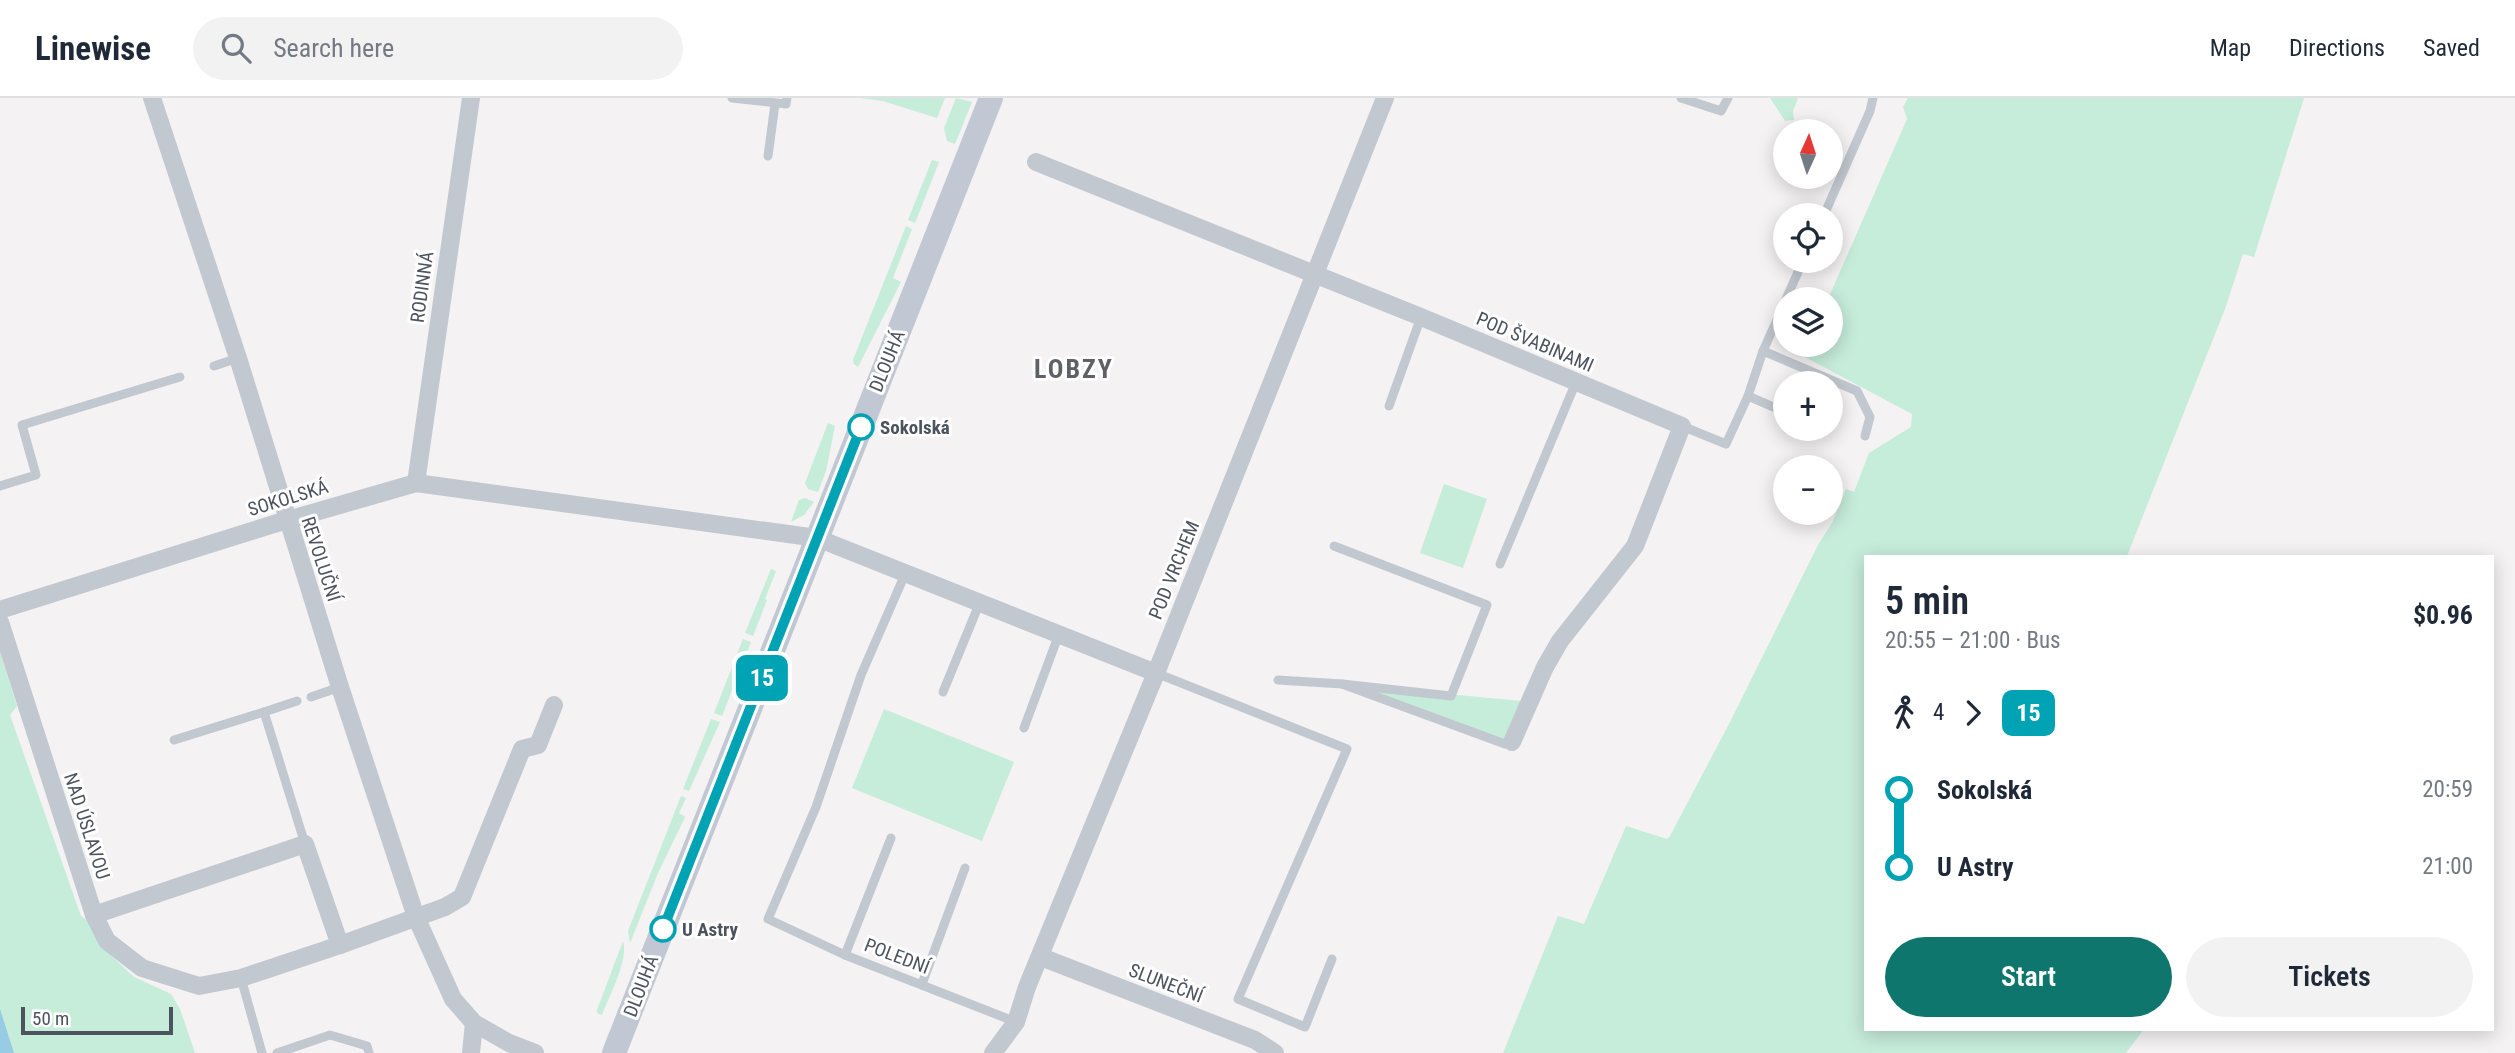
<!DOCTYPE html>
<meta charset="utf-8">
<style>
:root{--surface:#fff;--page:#f2f2f3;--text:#1f2937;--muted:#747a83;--line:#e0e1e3;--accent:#0f766e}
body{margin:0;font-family:"Roboto Condensed",sans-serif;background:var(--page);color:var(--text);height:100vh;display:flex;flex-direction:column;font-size:26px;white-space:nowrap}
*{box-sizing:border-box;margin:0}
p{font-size:23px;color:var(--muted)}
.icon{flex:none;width:38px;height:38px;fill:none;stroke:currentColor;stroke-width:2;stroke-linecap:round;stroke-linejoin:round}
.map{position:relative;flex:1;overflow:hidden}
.sheet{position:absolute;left:1864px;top:457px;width:630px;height:476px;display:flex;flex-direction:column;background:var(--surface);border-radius:0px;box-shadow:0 4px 18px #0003}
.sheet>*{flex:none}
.badge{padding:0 14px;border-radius:10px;font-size:24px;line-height:46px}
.needle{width:46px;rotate:3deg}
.tools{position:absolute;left:1773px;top:21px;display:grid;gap:14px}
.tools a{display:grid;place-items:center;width:70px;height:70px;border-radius:50%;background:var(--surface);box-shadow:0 4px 18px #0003;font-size:35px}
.scale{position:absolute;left:21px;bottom:18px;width:152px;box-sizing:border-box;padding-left:7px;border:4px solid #4c535e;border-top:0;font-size:19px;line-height:24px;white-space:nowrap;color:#4c535e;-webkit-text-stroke:5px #fff;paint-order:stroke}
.map>.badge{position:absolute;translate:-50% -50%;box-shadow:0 0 0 4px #fff}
.legs{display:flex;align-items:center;gap:10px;height:77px;padding:0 21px;font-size:23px}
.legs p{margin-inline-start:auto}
.head{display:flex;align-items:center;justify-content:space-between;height:119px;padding:0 21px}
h1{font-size:38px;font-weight:600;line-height:52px}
.cta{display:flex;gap:14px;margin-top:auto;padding:14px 21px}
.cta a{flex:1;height:80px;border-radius:42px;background:var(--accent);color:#fff;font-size:28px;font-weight:600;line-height:80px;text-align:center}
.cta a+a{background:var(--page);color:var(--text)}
ul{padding:0 21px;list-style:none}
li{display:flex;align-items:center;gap:24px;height:77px;font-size:26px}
li i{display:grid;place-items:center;width:10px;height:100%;margin:0 9px;background:currentColor}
li i::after{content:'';width:18px;height:18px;margin:-9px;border:5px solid;border-radius:50%;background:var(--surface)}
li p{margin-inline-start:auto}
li:first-child i{background:linear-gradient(#0000 50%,currentColor 0)}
li:last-child i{background:linear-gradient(currentColor 50%,#0000 0)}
header{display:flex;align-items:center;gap:42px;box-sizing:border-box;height:98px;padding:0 35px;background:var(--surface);border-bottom:2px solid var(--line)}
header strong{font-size:33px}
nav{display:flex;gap:38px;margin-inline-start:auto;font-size:24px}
.search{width:490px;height:63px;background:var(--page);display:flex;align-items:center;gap:18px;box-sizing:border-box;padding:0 24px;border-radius:38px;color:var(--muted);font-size:26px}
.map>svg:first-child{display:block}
</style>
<header>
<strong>Linewise</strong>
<div class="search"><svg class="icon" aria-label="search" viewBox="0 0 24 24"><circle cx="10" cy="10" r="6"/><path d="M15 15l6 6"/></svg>Search here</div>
<nav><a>Map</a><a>Directions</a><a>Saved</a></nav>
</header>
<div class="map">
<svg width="2515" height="955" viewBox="0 0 2515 955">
<rect width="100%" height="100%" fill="#f4f2f2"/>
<!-- green -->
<g fill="#c6ecda">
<path d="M860 0H945L937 20 883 3Z"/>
<path d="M956 0 972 4 955 46 947 43 944 30Z"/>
<path d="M1770 0H1798L1793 13 1794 22 1785 23Z"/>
<path d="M1908 0H2304L2254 159 2243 156 2225 211 2127 458H1866V931H2144L2126 955H1503L1558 818 1584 826 1626 728 1667 741 1670 738 1729 626 1818 447 1832 425 1846 391 1854 394 1869 355 1911 329 1912 316 1803 258 1808 247H1830V201H1828L1907 21 1903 9Z"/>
<path d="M932 62 939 64 915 125 908 122Z"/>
<path d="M906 128 912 131 893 180 901 184 858 269 854 266 853 262Z"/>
<path d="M828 325 835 328 826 373 818 394 808 391 805 385Z"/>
<path d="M1444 386 1487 401 1463 470 1420 455Z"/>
<path d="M805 400 814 404 804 417 791 424 799 402Z"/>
<path d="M771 471 776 473 765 501 767 502 753 538 745 535Z"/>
<path d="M743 541 751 544 722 618 714 615Z"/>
<path d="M0 553 17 608 10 617 81 818 89 824 104 851 134 879 171 896 180 911 195 955H0Z"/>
<path d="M1342 586 1531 604 1512 644Z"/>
<path d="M884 611 1014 664 982 743 852 690Z"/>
<path d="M711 621 720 624 689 693 683 691Z"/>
<path d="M681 698 686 700 679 715 685 719 658 775 630 845 628 833Z"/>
<path d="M623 843C629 862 609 898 602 917L597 915V912Z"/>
</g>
<!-- water -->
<path fill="#98cbe4" d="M0 911 14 955H0Z"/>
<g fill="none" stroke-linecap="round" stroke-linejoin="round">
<!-- lane -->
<g stroke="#c2c8cf" stroke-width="9">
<path d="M732 0 786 6 787 0"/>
<path d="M1681 0 1721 13 1728 0"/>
<path d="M768 58 775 6"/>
<path d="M1824 117 1870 13 1873 0"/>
<path d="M1786 201 1803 163"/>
<path d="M1763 253 1785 204"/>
<path d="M214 268 238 260"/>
<path d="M1748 298 1785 314"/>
<path d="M1389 308 1421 219"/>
<path d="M1682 328 1726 346 1748 298 1763 253 1857 293 1870 319 1865 338"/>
<path d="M0 388 36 377 22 327 180 279"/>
<path d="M1334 448 1487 507 1451 598 1342 586"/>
<path d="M1500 466 1576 284"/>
<path d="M906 474 861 577 816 709 768 821 845 857 1016 924"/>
<path d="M1156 575 1347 651 1238 901 1305 929 1332 861"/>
<path d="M1278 582 1342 586 1505 646 1512 644"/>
<path d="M943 594 980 504"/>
<path d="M311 599 340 589"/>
<path d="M297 603 264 614 305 746"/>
<path d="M1024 630 1059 536"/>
<path d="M174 642 264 614"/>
<path d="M845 857 891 740"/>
<path d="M241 880 262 955"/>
<path d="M922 886 965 770"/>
<path d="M277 955 330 937 367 948 369 955"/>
</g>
<!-- street -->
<g stroke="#c2c8cf" stroke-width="18">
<path d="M152 0 238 260 340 589 416 819 453 901 474 925 509 945 535 955"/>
<path d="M1036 64 1421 219 1682 328 1635 448 1560 543 1545 569 1512 644"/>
<path d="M416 385 471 0"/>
<path d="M0 512 274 426 416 385 817 440 1156 575"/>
<path d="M0 524 94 817 107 843 142 870 199 888 241 880 340 847 445 809 462 799 522 651 538 647 554 607"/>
<path d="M94 817 305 746 340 847"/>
<path d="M1041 859 1255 942 1275 955"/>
<path d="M471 955 474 925"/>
<path d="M993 955 1016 924 1027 889 1156 575 1385 0"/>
</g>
<!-- secondary -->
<path stroke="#c2c8d3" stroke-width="24" d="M614 955 991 0"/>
</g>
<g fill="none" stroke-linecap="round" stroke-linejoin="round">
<!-- line-1 casing -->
<g stroke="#fff" stroke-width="16">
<path id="line-1" d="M663 831 861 329"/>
</g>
<!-- line-1 -->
<use href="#line-1" stroke="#00a3b4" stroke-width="10"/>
</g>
<!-- markers -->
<g fill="#fff" stroke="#00a3b4" stroke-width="3.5">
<circle cx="861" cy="329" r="12"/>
<circle cx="663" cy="831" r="12"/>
</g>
<g text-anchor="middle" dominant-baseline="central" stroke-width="6" stroke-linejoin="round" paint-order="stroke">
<!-- street labels -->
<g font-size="19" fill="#4c535e" stroke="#fff">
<text transform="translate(422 189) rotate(-82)">RODINNÁ</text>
<text transform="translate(1535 244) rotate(23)">POD ŠVABINAMI</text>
<text transform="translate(887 263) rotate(-68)">DLOUHÁ</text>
<text transform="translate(288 400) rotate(-17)">SOKOLSKÁ</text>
<text transform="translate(321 461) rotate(72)">REVOLUČNÍ</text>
<text transform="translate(1174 472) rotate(-68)">POD VRCHEM</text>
<text transform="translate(87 728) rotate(72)">NAD ÚSLAVOU</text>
<text transform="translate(897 858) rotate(21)">POLEDNÍ</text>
<text transform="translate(1166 885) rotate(21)">SLUNEČNÍ</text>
<text transform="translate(641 888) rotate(-69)">DLOUHÁ</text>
</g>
<!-- stop labels -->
<g font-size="19" font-weight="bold" fill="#4c535e" stroke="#fff" text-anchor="start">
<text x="880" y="329">Sokolská</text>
<text x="682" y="831">U Astry</text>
</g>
<!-- district labels -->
<g font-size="26" font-weight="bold" letter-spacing="2" fill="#5f6166" stroke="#fff">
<text x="1074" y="271">LOBZY</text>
</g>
</g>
</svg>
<div class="tools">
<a><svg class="needle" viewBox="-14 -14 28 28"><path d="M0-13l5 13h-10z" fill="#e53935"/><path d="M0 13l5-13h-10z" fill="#747a83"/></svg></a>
<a><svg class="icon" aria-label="locate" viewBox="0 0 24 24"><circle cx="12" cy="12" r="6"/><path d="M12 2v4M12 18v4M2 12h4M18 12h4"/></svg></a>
<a><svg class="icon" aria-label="layers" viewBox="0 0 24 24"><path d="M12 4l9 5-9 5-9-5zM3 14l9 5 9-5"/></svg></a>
<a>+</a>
<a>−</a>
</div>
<div class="scale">50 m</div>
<b class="badge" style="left:762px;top:580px;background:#00a3b4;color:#fff">15</b>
<section class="sheet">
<div class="head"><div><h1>5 min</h1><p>20:55 – 21:00 · Bus</p></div><b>$0.96</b></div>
<div class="legs"><svg class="icon" aria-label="walk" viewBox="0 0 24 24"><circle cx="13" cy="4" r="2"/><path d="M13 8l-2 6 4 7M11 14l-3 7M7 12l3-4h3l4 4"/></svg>4<svg class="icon" aria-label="forward" viewBox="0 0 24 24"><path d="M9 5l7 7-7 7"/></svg><b class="badge" style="background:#00a3b4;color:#fff">15</b></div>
<ul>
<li><i style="color:#00a3b4"></i><b>Sokolská</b><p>20:59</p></li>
<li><i style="color:#00a3b4"></i><b>U Astry</b><p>21:00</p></li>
</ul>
<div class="cta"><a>Start</a><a>Tickets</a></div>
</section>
</div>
